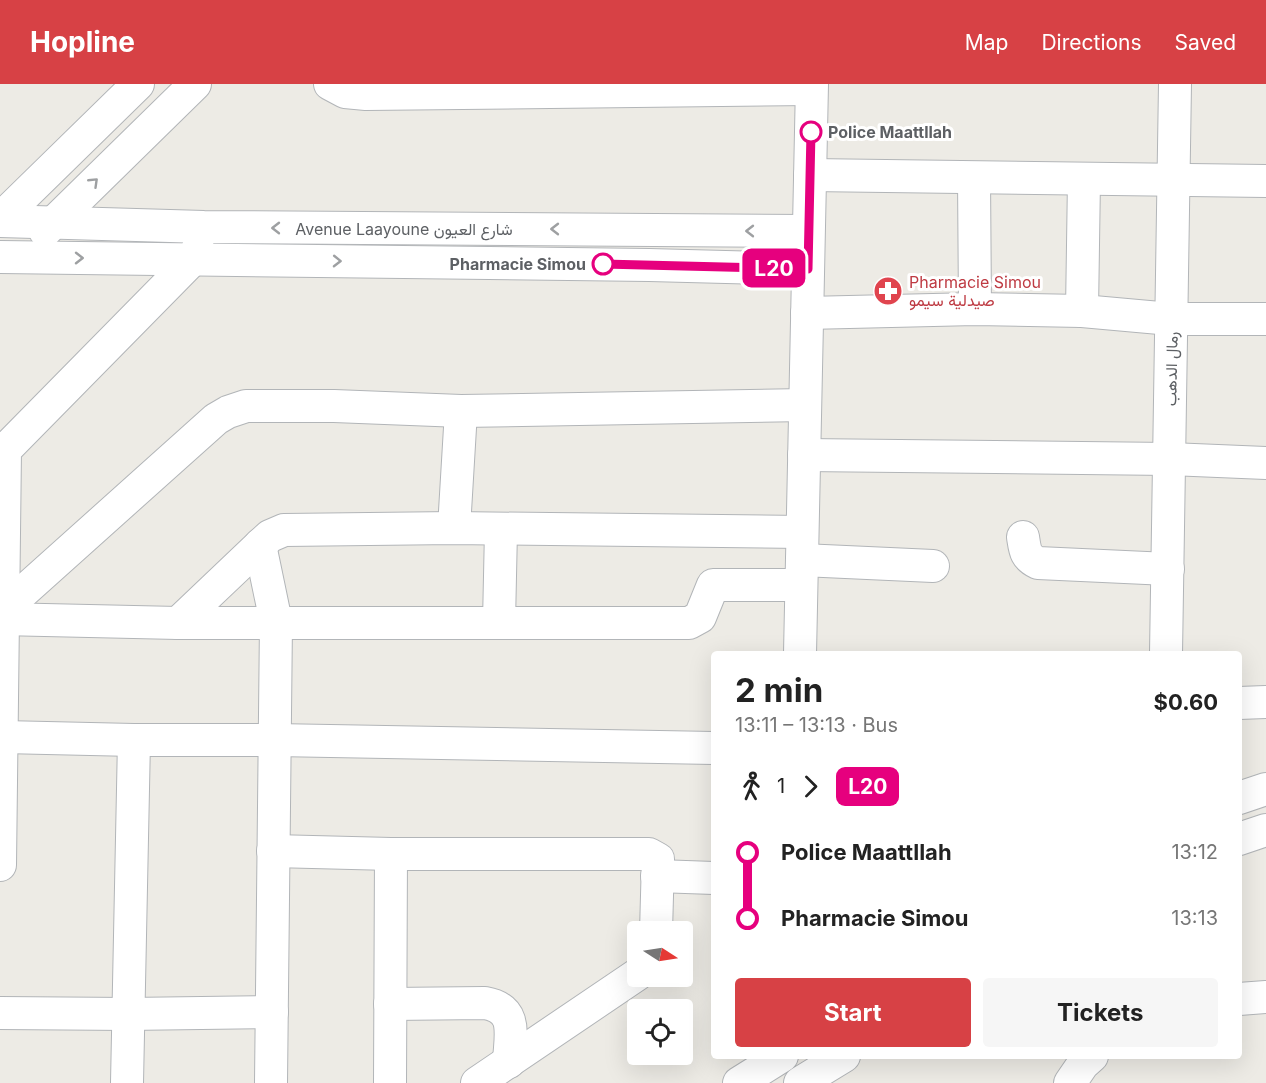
<!DOCTYPE html>
<meta charset="utf-8">
<style>
:root{--surface:#fff;--page:#f6f6f6;--text:#222;--muted:#767676;--accent:#d74145}
body{margin:0;font-family:Inter,Vazirmatn,sans-serif;background:var(--page);color:var(--text);height:100vh;display:flex;flex-direction:column;font-size:22px;white-space:nowrap}
*{box-sizing:border-box;margin:0}
p{font-size:20px;color:var(--muted)}
.icon{flex:none;width:33px;height:33px;fill:none;stroke:currentColor;stroke-width:2;stroke-linecap:round;stroke-linejoin:round}
.map{position:relative;flex:1;overflow:hidden}
.panel{position:absolute;left:711px;top:567px;width:531px;height:408px;display:flex;flex-direction:column;background:var(--surface);border-radius:6px;box-shadow:0 6px 24px #0002}
.panel>*{flex:none}
.badge{padding:0 12px;border-radius:9px;font-size:21px;line-height:39px}
.needle{width:39px;rotate:102deg}
.controls{position:absolute;left:627px;top:837px;display:grid;gap:12px}
.controls a{display:grid;place-items:center;width:66px;height:66px;border-radius:6px;background:var(--surface);box-shadow:0 6px 24px #0002;font-size:30px}
.map>.badge{position:absolute;translate:-50% -50%;box-shadow:0 0 0 3px #fff}
.legs{display:flex;align-items:center;gap:9px;height:66px;padding:0 24px;font-size:20px}
.legs p{margin-inline-start:auto}
.head{display:flex;align-items:center;justify-content:space-between;height:102px;padding:0 24px}
h1{font-size:33px;font-weight:700;line-height:45px}
.primary-button{display:flex;gap:12px;margin-top:auto;padding:12px 24px}
.primary-button a{flex:1;height:69px;border-radius:6px;background:var(--accent);color:#fff;font-size:24px;font-weight:700;line-height:69px;text-align:center}
.primary-button a+a{background:var(--page);color:var(--text)}
ul{padding:0 24px;list-style:none}
li{display:flex;align-items:center;gap:21px;height:66px;font-size:22px}
li i{display:grid;place-items:center;width:9px;height:100%;margin:0 8px;background:currentColor}
li i::after{content:'';width:15px;height:15px;margin:-8px;border:4px solid;border-radius:50%;background:var(--surface)}
li p{margin-inline-start:auto}
li:first-child i{background:linear-gradient(#0000 50%,currentColor 0)}
li:last-child i{background:linear-gradient(currentColor 50%,#0000 0)}
header{display:flex;align-items:center;gap:36px;box-sizing:border-box;height:84px;padding:0 30px;background:var(--accent);color:#fff}
header strong{font-size:28px}
nav{display:flex;gap:33px;margin-inline-start:auto;font-size:21px}
.map>svg:first-child{display:block}
</style>
<header>
<strong>Hopline</strong>
<nav><a>Map</a><a>Directions</a><a>Saved</a></nav>
</header>
<div class="map">
<svg width="1266" height="999" viewBox="0 0 1266 999">
<rect width="100%" height="100%" fill="#edebe5"/>
<g fill="none" stroke-linecap="round" stroke-linejoin="round">
<!-- minor casing -->
<g stroke="#b2b5b8" stroke-width="34">
<g id="minor">
<path d="M330 0 345 8 366 10 811 5"/>
<path d="M810 91 1266 97"/>
<path d="M974 94 975 225"/>
<path d="M0 135 138 0"/>
<path d="M0 137 204 143 808 147"/>
<path d="M45 147 195 0"/>
<path d="M0 173 649 181 808 185"/>
<path d="M1082 227 1084 95"/>
<path d="M807 229 975 225 1082 227 1171 235H1266"/>
<path d="M804 371 1170 375 1266 379"/>
<path d="M454 444 461 327"/>
<path d="M1023 453C1025 466 1025 473 1038 479L1168 485"/>
<path d="M260 461 276 538 271 999"/>
<path d="M802 476 933 482"/>
<path d="M5 524 216 335 228 328 246 322H334L461 327 805 321"/>
<path d="M0 535 178 539H689L700 533 713 501H801"/>
<path d="M499 538 501 446"/>
<path d="M178 539 260 461 270 452 284 446 454 444 802 448"/>
<path d="M800 570 812 0"/>
<path d="M1166 570 1175 0"/>
<path d="M1239 619 1266 618"/>
<path d="M3 653 134 656H275L714 664"/>
<path d="M1239 714 1266 705"/>
<path d="M1239 755 1266 746"/>
<path d="M273 767 391 770H649L658 775 656 848"/>
<path d="M0 781 5 366 194 174 198 164"/>
<path d="M657 792 714 794"/>
<path d="M1239 915 1266 913"/>
<path d="M390 920 485 919C519 925 510 952 509 978"/>
<path d="M0 929 128 930 272 928"/>
<path d="M127 999 134 656"/>
<path d="M390 999 391 770"/>
<path d="M477 999 638 890"/>
<path d="M739 999 782 972"/>
<path d="M800 999 844 972"/>
<path d="M1070 999 1083 980 1092 972"/>
</g>
</g>
<!-- minor -->
<use href="#minor" stroke="#fff" stroke-width="32"/>
</g>
<!-- one-way arrows -->
<defs><path id="oneway-chevron" d="M-2-3.5L2.5 0L-2 3.5" fill="none" stroke-width="1.6" stroke-linecap="round" stroke-linejoin="round" transform="scale(1.5)"/></defs>
<g stroke="#9ea0a2">
<use href="#oneway-chevron" transform="translate(94 98) rotate(-44)"/>
<use href="#oneway-chevron" transform="translate(276 144) rotate(-180)"/>
<use href="#oneway-chevron" transform="translate(555 145) rotate(-180)"/>
<use href="#oneway-chevron" transform="translate(750 147) rotate(-180)"/>
<use href="#oneway-chevron" transform="translate(79 174)"/>
<use href="#oneway-chevron" transform="translate(337 177) rotate(1)"/>
</g>
<g fill="none" stroke-linecap="round" stroke-linejoin="round">
<!-- line-1 casing -->
<g stroke="#fff" stroke-width="14">
<path id="line-1" d="M603 180 808 185 811 48"/>
</g>
<!-- line-1 -->
<use href="#line-1" stroke="#e6007e" stroke-width="9"/>
</g>
<!-- icons -->
<defs>
<g id="pharmacy-disc" transform="scale(1.5)"><circle r="9.5" fill="#e0444e" stroke="#fff"/><path d="M-2-6h4v4h4v4h-4v4h-4v-4h-4v-4h4Z" fill="#fff"/></g>
</defs>
<g fill-rule="evenodd">
<use href="#pharmacy-disc" x="888" y="207"/>
</g>
<!-- markers -->
<g fill="#fff" stroke="#e6007e" stroke-width="3">
<circle cx="811" cy="48" r="10"/>
<circle cx="603" cy="180" r="10"/>
</g>
<g text-anchor="middle" dominant-baseline="central" stroke-width="6" stroke-linejoin="round" paint-order="stroke">
<!-- stop labels -->
<g font-size="16" font-weight="bold" fill="#5d6064" stroke="#fff" text-anchor="start">
<text x="828" y="48">Police Maattllah</text>
<text x="586" y="180" text-anchor="end">Pharmacie Simou</text>
</g>
<!-- street labels -->
<g font-size="16" fill="#5d6064" stroke="#fff">
<text x="404" y="145">Avenue Laayoune شارع العيون</text>
<text transform="translate(1171 285) rotate(-89)">رمال الدهب</text>
</g>
<!-- health labels -->
<g font-size="16" fill="#be3a42" stroke="#fff" text-anchor="start">
<text x="909" y="198">Pharmacie Simou<tspan x="909" dy="18">صيدلية سيمو</tspan></text>
</g>
</g>
</svg>
<div class="controls">
<a><svg class="needle" viewBox="-14 -14 28 28"><path d="M0-13l5 13h-10z" fill="#e53935"/><path d="M0 13l5-13h-10z" fill="#767676"/></svg></a>
<a><svg class="icon" aria-label="locate" viewBox="0 0 24 24"><circle cx="12" cy="12" r="6"/><path d="M12 2v4M12 18v4M2 12h4M18 12h4"/></svg></a>
</div>
<b class="badge" style="left:774px;top:184px;background:#e6007e;color:#fff">L20</b>
<section class="panel">
<div class="head"><div><h1>2 min</h1><p>13:11 – 13:13 · Bus</p></div><b>$0.60</b></div>
<div class="legs"><svg class="icon" aria-label="walk" viewBox="0 0 24 24"><circle cx="13" cy="4" r="2"/><path d="M13 8l-2 6 4 7M11 14l-3 7M7 12l3-4h3l4 4"/></svg>1<svg class="icon" aria-label="forward" viewBox="0 0 24 24"><path d="M9 5l7 7-7 7"/></svg><b class="badge" style="background:#e6007e;color:#fff">L20</b></div>
<ul>
<li><i style="color:#e6007e"></i><b>Police Maattllah</b><p>13:12</p></li>
<li><i style="color:#e6007e"></i><b>Pharmacie Simou</b><p>13:13</p></li>
</ul>
<div class="primary-button"><a>Start</a><a>Tickets</a></div>
</section>
</div>
